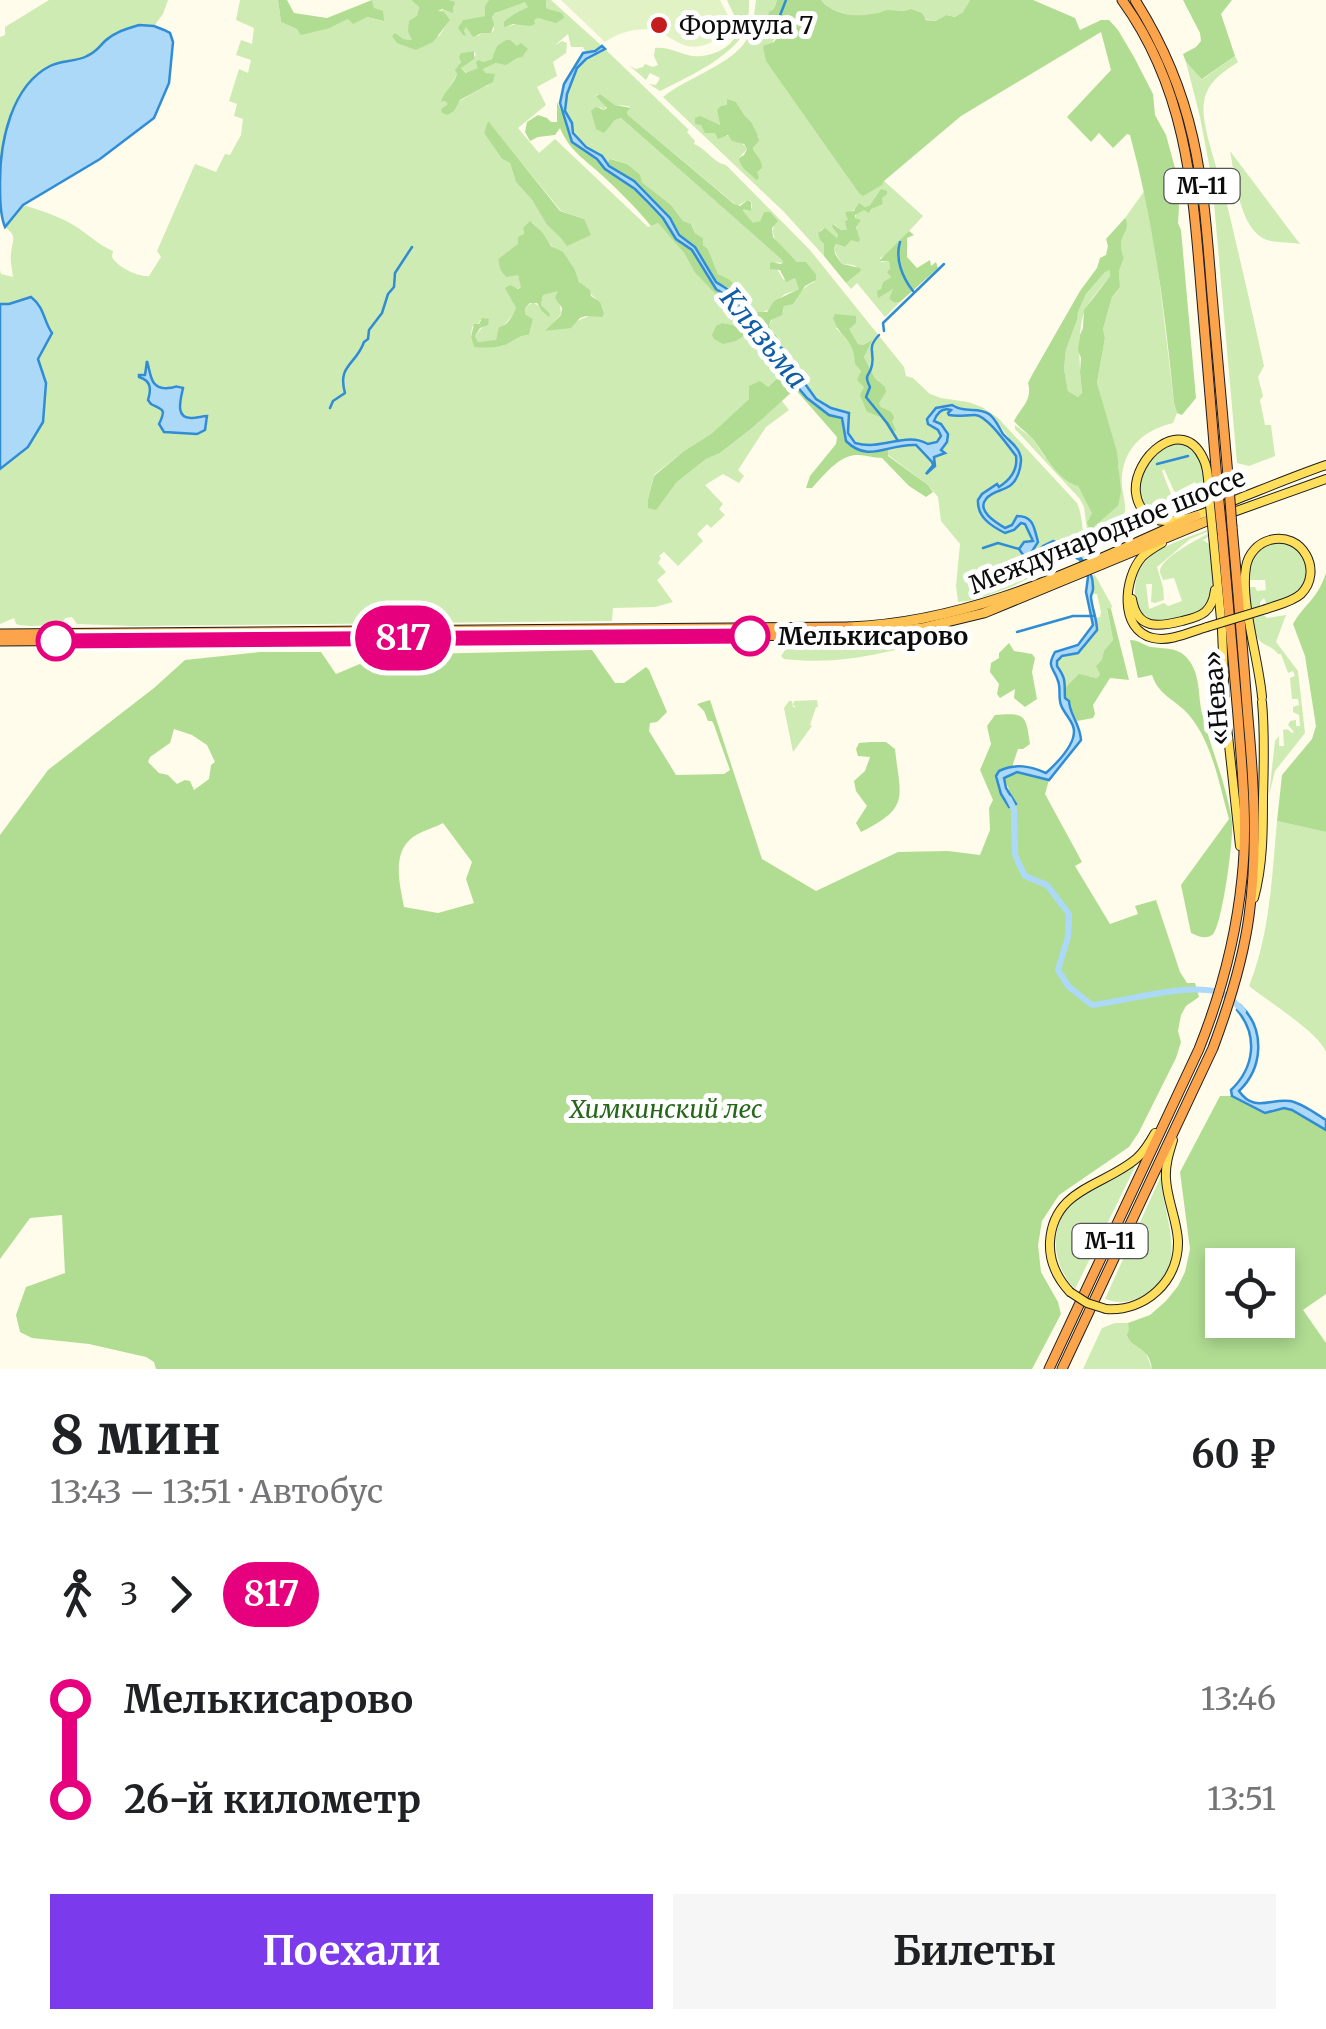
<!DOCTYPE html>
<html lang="ru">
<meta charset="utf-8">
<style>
:root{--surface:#fff;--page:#f6f6f6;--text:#202124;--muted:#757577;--accent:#7c3aed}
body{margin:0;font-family:Merriweather,serif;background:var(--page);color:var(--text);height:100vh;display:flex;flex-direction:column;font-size:38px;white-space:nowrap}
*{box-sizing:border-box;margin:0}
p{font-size:32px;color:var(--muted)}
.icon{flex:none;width:55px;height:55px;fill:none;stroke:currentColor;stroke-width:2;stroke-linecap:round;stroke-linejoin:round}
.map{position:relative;height:1369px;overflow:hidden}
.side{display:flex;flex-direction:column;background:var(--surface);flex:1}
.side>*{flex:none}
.badge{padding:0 20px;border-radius:32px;font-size:35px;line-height:65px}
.buttons{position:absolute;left:1205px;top:1248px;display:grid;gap:20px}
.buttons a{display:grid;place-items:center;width:90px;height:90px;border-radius:0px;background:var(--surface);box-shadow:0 5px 15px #0003;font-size:50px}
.map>.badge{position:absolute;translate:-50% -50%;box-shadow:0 0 0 5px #fff}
.legs{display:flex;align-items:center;gap:15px;height:110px;padding:0 50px;font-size:32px}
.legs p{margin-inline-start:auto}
.headline{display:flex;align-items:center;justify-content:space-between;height:170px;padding:0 50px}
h1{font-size:55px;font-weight:700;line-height:75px}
.action{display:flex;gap:20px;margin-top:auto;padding:20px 50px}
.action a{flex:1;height:115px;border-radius:0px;background:var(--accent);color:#fff;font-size:40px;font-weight:700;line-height:115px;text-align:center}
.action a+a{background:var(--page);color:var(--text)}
ul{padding:0 50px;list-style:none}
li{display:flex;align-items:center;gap:35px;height:100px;font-size:38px}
li i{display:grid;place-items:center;width:15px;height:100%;margin:0 12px;background:currentColor}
li i::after{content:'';width:25px;height:25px;margin:-12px;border:8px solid;border-radius:50%;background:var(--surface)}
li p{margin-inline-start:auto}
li:first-child i{background:linear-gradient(#0000 50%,currentColor 0)}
li:last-child i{background:linear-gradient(currentColor 50%,#0000 0)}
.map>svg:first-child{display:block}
</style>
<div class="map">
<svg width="1326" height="1369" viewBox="0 0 1326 1369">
<rect width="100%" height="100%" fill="#fffceb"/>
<!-- green -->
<g fill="#ceebb3" fill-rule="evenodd">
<path d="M49 0H168L163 14 154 26 139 25 106 39 97 51 82 59 49 66 7 127 0 171V37L5 35V27Z"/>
<path d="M240 0H278L281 22 297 29 330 28 348 19 367 17 383 21 374 9 372 0H411L419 7 412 40 403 39 398 43 439 36 449 21 436 12 452 7 454 1 449 0H489L486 16 463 20 464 31 466 27 478 36 482 33H491L494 30 492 16C499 9 515 4 526 2L528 7 512 17 509 26 538 18 543 19 558 12 546 8V0H551L602 46 594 51H585L583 47H571L568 34 554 46 562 41 567 43 566 53 553 62 557 76 537 87 546 105 518 128 539 153 555 139 648 227 658 223 684 253 695 273 741 320 734 325 722 323 736 341 751 331 770 349 782 374 768 387 750 386 749 399 711 434 684 451 654 475 648 499 656 509 677 482 706 459 720 453 752 428 781 400 789 410 766 427 738 470 744 476 739 483 723 474 705 485 723 504 719 509 725 515 711 528 707 524 697 534 703 541 678 566 664 552 659 556 661 558 658 563 666 572 657 580 673 602 655 607 613 608 612 621 134 626 77 624 72 617 65 618 63 622C48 625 31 628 16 624L14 618 0 624V469L43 422 46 383 38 359C41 352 48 342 49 335 50 320 40 306 28 297L9 304H0V270L1 274 13 277C12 269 10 261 11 254 12 239 18 237 5 227L23 205C43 211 68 219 85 233 95 240 101 246 113 251L112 257C117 267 138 277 149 276L161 257 157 251 195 164 216 172 225 154 230 155 241 135 243 119 234 116 237 104 229 101 239 69 248 73 251 60 236 55 241 40 252 44 254 28 236 20ZM517 46 496 63 483 69 489 85C472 92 459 104 441 109L449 104 445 101 442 102C449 83 461 78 461 53L474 51 476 55 461 68 467 73 479 68 483 62 492 59 495 55ZM488 122 561 211 584 219 565 241 547 225 532 200 516 182 510 163 502 159 484 133ZM533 223C539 229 543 236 548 242 555 250 566 255 572 265 575 269 575 275 578 280 585 291 599 297 602 311 579 318 570 328 546 331L561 314 558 290 543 295 541 305 544 310 533 302 525 308V314L533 319 529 335 513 338 503 346 474 347 471 337 472 327 479 323 480 320 489 319 475 336 478 342 496 341C498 326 510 323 516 308L509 294 510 285 515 289 522 287 518 275 505 274 500 269 498 259 519 244 524 234 523 228ZM146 363 149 366 151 380 155 386 183 388 179 402 180 412 188 418 202 415 208 418 205 430C192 437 182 432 169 434 165 420 166 407 151 404L148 400 150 386 143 378 147 371Z"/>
<path d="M727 0H749C749 11 749 22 744 32 732 57 684 79 660 91L649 84 656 85 660 78 650 73 646 80 630 66 636 69 643 67 645 64 653 67 658 65 654 56 655 48C668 46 680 54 693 56 709 58 735 48 737 30 738 19 731 10 727 0Z"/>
<path d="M756 0H777L775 5 769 38 778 30 779 27 782 26 783 29 771 44 884 181 923 216 887 255 880 258 881 262 889 261 891 277 883 282 881 289 894 290 889 299 895 303 900 302 885 317 857 283 851 289 846 283 861 271 854 265 842 264 834 250 836 244 844 247 857 231 856 224 860 220 855 218 857 212 883 204 881 198 884 196 878 194 870 205 851 211 847 230H841L834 224 832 227 838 235 837 238 822 229 818 234 824 244V256L784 212 663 97C685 79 726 66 743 45 753 33 754 15 756 0ZM736 102 759 137V141L753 148 760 163 755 177 739 158 747 149C737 134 716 135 701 125L703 119 720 125 717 110Z"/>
<path d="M821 0H970L963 12 955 17 946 15 937 21C922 20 911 13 897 11 887 10 882 13 873 15 855 17 833 15 821 0Z"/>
<path d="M605 49 689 130 687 132 695 141 694 144C707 149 712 162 726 165L810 250 904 367 906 376 913 378 930 394 941 398 968 402 982 407 998 418 1077 503C1084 519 1082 540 1088 557L1083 559 1053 541 1043 546 1033 556 1031 553 1038 542 1033 524 1026 517H1015L1012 525 1005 528 987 515 983 504C988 493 1006 488 1016 479L1017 449C1008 439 995 415 984 412 970 407 965 414 952 405L934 410 927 421 938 430 941 436 937 441 931 444C901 432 885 451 855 443L848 433 849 414 831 408 816 399 803 381 797 377 787 352 780 347 781 340 769 326 773 318 783 312 784 306C796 299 801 287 814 282L816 274 806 262H797C786 251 767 239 775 223L764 212 760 221 753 224 743 212 744 209 752 208 751 201 748 200 737 206 628 115 627 112 631 108 628 106 615 105 600 94 596 95 606 106 605 110 599 107 611 125 615 120 621 118 782 260 783 263 773 262 783 279 786 281 795 278 800 289C795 291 790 292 785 294 773 302 771 315 755 312L737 288 718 274 708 249 703 245V238L695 233 692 225 683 221 671 205 642 182 627 164 611 159 608 162 575 137 572 123 565 111 567 94 577 68 586 59ZM836 328 848 329 858 344 863 345 870 341 864 357 875 378 879 381V403C884 414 894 416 892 432L880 417 867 412 862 371 855 349Z"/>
<path d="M1235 56 1238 62C1223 72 1207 82 1204 102 1200 125 1220 175 1226 200 1239 255 1252 311 1264 366L1258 377 1263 396 1260 400 1265 425H1271L1275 456 1249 466 1237 463 1212 180 1200 117 1186 62 1203 79Z"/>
<path d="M1230 151 1300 244C1290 242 1277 243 1267 240 1239 230 1235 176 1230 151Z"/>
<path d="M1145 190 1154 235 1174 403 1177 413 1173 423C1140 431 1120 452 1122 487 1123 496 1126 503 1125 512L1112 527 1104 532 1093 547 1089 545 1084 507 1080 499 1015 429V425L1032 438 1045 457 1078 486 1093 513 1089 529 1118 506 1119 468 1097 383 1105 338 1103 329 1112 297 1120 287 1119 271 1124 258C1114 237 1132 231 1125 218Z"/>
<path d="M1111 269 1110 276C1102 286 1092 297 1086 308 1076 327 1080 371 1082 394L1078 397 1068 391 1064 369 1066 350 1077 320 1078 312 1086 294 1105 272Z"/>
<path d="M944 409 951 410 952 412 949 415C959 417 965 415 975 415 987 415 1008 446 1016 456 1017 471 1009 482 996 488L992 487 982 494 978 502C981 521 993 530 1012 531L1021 523 1025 524 1033 541 1024 542 1019 549 1028 562 1039 559 1045 550 1053 545 1073 555 1072 558 1011 587 974 600 958 602 956 586 960 544 941 521 938 497 928 485 888 455V449L898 446 916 445 932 462 927 472 935 464 934 457 944 453 941 449 947 442 948 434 937 422H934L940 411Z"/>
<path d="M1176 443C1206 450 1202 472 1206 498L1195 502 1191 501 1186 491 1188 489 1194 490 1196 494 1200 492 1195 482 1176 492 1174 491 1164 469 1162 471 1171 494 1168 497 1184 492 1189 504 1193 506 1206 501V505C1192 511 1175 521 1159 517 1129 510 1141 461 1160 449 1163 447 1172 444 1176 443Z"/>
<path d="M1207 530V532L1190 539 1157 567 1163 587 1164 600 1155 603 1151 602 1152 584H1146L1149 609 1164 603 1168 606 1182 601 1174 578 1163 580C1162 577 1160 574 1160 571 1160 559 1197 539 1208 534V537L1203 540 1209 544C1212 578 1224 607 1183 617 1166 621 1161 624 1143 618 1135 604 1133 596 1136 580 1143 549 1180 541 1207 530Z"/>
<path d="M1279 542C1303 544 1317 572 1298 591 1290 599 1278 602 1267 605L1264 598 1260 602V607L1251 610 1250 587H1255L1257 591 1266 590 1265 580H1250C1248 560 1258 543 1279 542Z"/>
<path d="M1095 575 1112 606 1111 609H1107L1113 640C1104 651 1106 667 1097 678 1082 673 1078 678 1066 687L1057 666 1058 659 1078 653 1097 630 1096 618 1100 617 1101 612 1097 594H1091L1093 587 1091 576Z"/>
<path d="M1261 613 1267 618 1286 615 1276 642 1298 671 1305 733 1275 771 1269 795 1275 741 1279 736V746H1284L1283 730 1287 729 1292 733 1294 732 1288 725 1290 721 1296 720V726H1300L1299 715 1293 712V707L1299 705 1298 699H1292L1290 678 1295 676 1293 671 1288 673 1281 654H1278C1272 646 1268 647 1261 642 1254 636 1254 625 1252 616Z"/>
<path d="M957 626 956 631 952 635C893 651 845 666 784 659L781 656 788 646 797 643 837 642 948 628 950 633 955 630Z"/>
<path d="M817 700 818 707H816L810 725 812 726 793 752 784 708 789 701H792L793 707H796L793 705 794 701Z"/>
<path d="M1277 821 1326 832V1052C1318 1032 1269 1002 1249 986 1270 934 1272 876 1277 821Z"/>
<path d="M1133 1166 1135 1167 1075 1289C1050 1263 1048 1222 1077 1198 1093 1185 1115 1177 1133 1166Z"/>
<path d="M1161 1176C1162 1219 1193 1264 1144 1295 1131 1303 1119 1304 1105 1299Z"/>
<path d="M1115 1323H1128L1134 1345 1145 1351 1152 1369H1083L1102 1328Z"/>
</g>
<!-- forest -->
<g fill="#b0dd92" fill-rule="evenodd">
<path d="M278 0H287L294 13 327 18 372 0 374 8 383 11 384 21 367 17 353 24 348 19 330 28 301 35 297 29 281 22Z"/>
<path d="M411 0H449L454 1 455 4 453 7V13L442 9 438 11 444 12 450 20 433 42 416 50 397 43 392 36 395 33 403 39 412 40 408 31 409 21 417 16 419 7Z"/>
<path d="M489 0H546V8L562 13 564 18 556 23 538 18 534 20 535 24 531 26 513 24 504 27V22C510 16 520 11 528 7L525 2 495 13 492 17 494 25 491 33H482L473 37 466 27 464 31 466 35 464 36 458 28 463 20 485 16V6Z"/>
<path d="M777 0H821C833 15 854 17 872 14 878 14 882 11 888 10 898 10 902 13 911 9L922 13 926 20 936 21 946 15 955 17 963 12 970 0H1033L1075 18 1080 30 1101 20H1109L1118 30 1134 57 1153 94 1155 115 1166 135 1175 168 1179 207 1178 223 1181 230 1196 398 1182 415 1177 413 1174 403C1165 312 1154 223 1130 135L1127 134 1113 148 1099 133 1091 142 1067 117 1111 70 1101 32 961 116 884 181 882 185 863 196 859 193 766 61 763 46 774 42 783 29 779 26V30L769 38 765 37 769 12 774 9Z"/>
<path d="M1183 0H1232L1221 14 1235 56 1202 79 1186 62 1183 54 1196 47 1201 41 1200 33Z"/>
<path d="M506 40H510L517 46 521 43 528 49 522 57 517 58 506 65 496 63 483 69 485 73 495 74 493 82 460 100 454 111 447 115 442 113 441 109 448 104 445 101 441 102C443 92 454 85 457 74L455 70 461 62 459 57 461 53 474 51V59L461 68 466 73 478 68 476 63 478 60 483 62 492 59 497 46Z"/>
<path d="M600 94 615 105 631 108 627 112 628 115 734 204 740 206 748 200 751 202V211L744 209 743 211 753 223 760 221 764 212H770L778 221 772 228 773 237 797 262H806L816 274V280L805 286 793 304 784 306 782 315 771 320 769 326 781 341 780 347 742 313 739 299 729 288 716 282 698 250 679 235 670 218 634 181 609 166 608 162 610 159 627 164 640 175 642 182 671 205 683 221 691 224 695 233 703 238V245L708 249 718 274 730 280 755 312H767L774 301 799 289 795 278 786 282 780 270 770 269V263L773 262 780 264 783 263 782 260 621 118 615 120 604 133 596 129 591 111 596 107 604 110 607 108 596 96Z"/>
<path d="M727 99 736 102 745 116 752 123C754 130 759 134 759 141L753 148C756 157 761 156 762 168L757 172 759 178 756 180C750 172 740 169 739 158L744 155 747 149 744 144 732 141 728 135 718 139 715 133H705L701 125 695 124V118L700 116 720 125 717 110 721 106 727 105Z"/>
<path d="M557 102 568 125 569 136 597 159 605 169 635 188 646 200 663 218 681 244 692 250 716 289 732 299 736 313 782 357 795 384 807 398 829 415 842 418 846 441 849 444 877 452 888 449V456L928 485 933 492 926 497 909 486 882 458C872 458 867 455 858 455 840 454 823 476 812 488H806L810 476 836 444 837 437 795 389 752 428 720 453 706 459 677 482 656 510 648 508V499L654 476 684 451 711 434 749 399V386L760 381 768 387 782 374 770 349 752 331 736 341 723 344 714 339 712 335 716 326 722 323 734 325 740 319 695 273 684 253 658 223 651 226C638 210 622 194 607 180 588 161 571 154 560 128L555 135 538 137 530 141 525 132 527 122 538 115 547 118 551 122H557Z"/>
<path d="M488 121 560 211 584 219 591 235 567 246 561 238 547 225 532 200 516 182 510 163 502 159 484 133Z"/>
<path d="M881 189 887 191V194L882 198 883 204 871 209 869 213 864 210 855 215V218L861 220 856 227 860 240 858 242 851 240 845 247 836 244C831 252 838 258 842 264L860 268 861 271 846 283 824 256V244L820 240 818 233 825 228 837 238 838 235 832 227 833 224 841 230H847L845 221 848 220 845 212 854 211 859 203 865 207 870 205Z"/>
<path d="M1125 218C1133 232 1114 235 1124 258L1119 271 1120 287 1112 297 1103 329 1105 338 1097 383 1117 452 1121 492 1118 506 1090 530 1087 523 1092 513 1078 486C1057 480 1045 454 1032 438 1026 432 1019 427 1014 421 1021 407 1033 400 1028 383L1032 375 1080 291 1097 268 1100 258 1106 255 1108 246 1106 239ZM1110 270V276L1084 310 1083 328 1080 335 1078 350 1081 358 1080 372 1082 393 1078 397 1068 391 1064 369 1066 350 1077 320 1078 312 1086 294 1105 272Z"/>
<path d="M530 221 542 232 551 246 563 252 574 268 579 282 590 290 591 296 600 302 604 314 602 317 586 316 580 318 571 328 545 331 561 315 562 308 555 298 558 291 543 295 541 305 550 314 549 317 542 311 537 303H530L525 308V314L533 319 529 335C518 336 516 339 507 344 499 348 483 348 474 347L471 337 474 324H479L482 318 489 319 488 325 480 328 475 336 478 342 496 340 499 327C509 325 512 316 516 308L505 288 510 285 518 289 521 287 518 275 506 277 500 269 498 259 518 244V237L524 234 523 228Z"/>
<path d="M909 231 914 235 907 238V257L917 268 930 260 931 266 936 262 938 268 900 302 895 303 889 299 893 289 878 298 877 291 881 289 883 282 891 277 887 272 890 269 889 261H879Z"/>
<path d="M835 314 856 316V323L849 329 858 344 863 345 872 340 864 357 875 378 885 387 886 392 879 403 881 407C888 411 892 410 894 418L892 422 896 430 892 433 880 417 867 412 860 395 864 387 857 380 861 371 855 364C854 337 841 341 833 318Z"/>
<path d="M1326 573V832L1277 821 1282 775 1312 739 1316 726 1305 656 1293 624C1306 602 1317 600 1326 573Z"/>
<path d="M1107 608 1111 609 1129 680 1110 678 1093 705 1095 714 1093 718 1077 721 1064 693 1066 687 1079 674 1097 678 1100 674 1096 666 1102 660 1104 651 1113 640Z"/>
<path d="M1130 640C1139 640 1143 645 1151 647 1164 649 1178 647 1187 658 1202 675 1197 697 1203 717 1212 752 1227 786 1232 822 1234 836 1222 929 1212 935 1205 940 1198 936 1191 933L1181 885 1229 819C1219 784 1213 744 1189 715 1176 700 1158 695 1152 675L1138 678Z"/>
<path d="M1009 643 1014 651 1032 654 1035 658 1032 672 1037 699 1025 707 1014 698 1015 689 1000 698 997 694 999 684 990 672 991 663 999 658V653Z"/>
<path d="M592 650 615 683H624L646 667 649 670 667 712 657 722 650 723 649 731 676 775 724 774 730 770 714 725 712 721H708L704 711 697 704 710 700 762 859 816 891 898 852 948 851 980 855 990 830 989 808 993 800 980 770 991 744 987 726 995 715C1026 712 1026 716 1030 744L1023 749H1018L1012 767 1001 770 1005 801 1009 807 1015 804 1004 778C1022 766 1031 778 1049 780L1045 794 1082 862 1075 866 1110 924 1138 914 1135 906 1156 900 1180 972 1187 983H1195L1199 997 1186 1006 1181 1015 1178 1031 1181 1042 1176 1058 1139 1132 1129 1147 1059 1195 1042 1221 1038 1245 1041 1272 1058 1302 1061 1314 1032 1369H156L154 1362 146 1357 89 1344 32 1338 20 1332 16 1315 26 1287 65 1273 62 1215 30 1218 0 1259V835L48 770 154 688 185 660 260 652H321L336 674 381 655ZM174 729 192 735 207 745 215 762 211 765 209 779 194 790 190 781 185 780 177 784 168 775 159 773 148 762 150 757 170 743ZM443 823 472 862 466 879 474 903 438 913 404 907C400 885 391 853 413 837 421 831 434 828 443 823Z"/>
<path d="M870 742H886L895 749C900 797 911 807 861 832L856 823 867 806 856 791 854 781 865 771 870 757 858 756 856 749 859 743Z"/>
<path d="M1220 1096H1232L1265 1113 1284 1108 1292 1110 1326 1130V1294L1303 1310 1326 1343V1369H1152C1149 1345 1133 1351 1127 1335L1129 1330 1128 1323 1150 1315 1166 1301 1178 1286 1185 1272 1190 1249 1180 1172ZM1222 1265H1278V1320H1222Z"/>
</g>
<!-- pitch -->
<path fill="#e1f2c5" d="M561 0H720L732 23 731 30C721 38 702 50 688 46 677 44 669 36 659 32 642 25 619 32 605 42Z"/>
<!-- water -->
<g fill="#add9f9" stroke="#308cd4" stroke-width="2.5">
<path d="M139 25 154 26 164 30 170 33 173 42 169 83 154 118 100 159 23 205 5 227C0 215 0 197 0 182 0 142 11 86 50 66 62 60 76 62 87 56 96 52 98 48 105 41 114 32 127 29 139 25Z"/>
<path d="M602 46 605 49 586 59 577 68 567 94 565 111 572 123 573 133 586 147 602 156 609 166 634 181 670 218 679 235 695 247 716 282 737 295 742 313 772 341 787 352 797 377 803 381 816 399 831 408 849 413 848 433 855 443C883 451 905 431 928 444L937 442 941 436 938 430 928 424 927 419 936 408 952 405C966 414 977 406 989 414 996 419 999 428 1003 434 1008 440 1016 445 1019 452 1022 459 1021 461 1020 468 1014 495 996 486 986 499 976 511 997 523 1005 528L1012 525 1017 516C1034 516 1034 528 1038 542L1031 553 1033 556 1043 546 1053 541C1074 549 1094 564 1093 589 1093 592 1091 594 1091 597 1092 609 1097 619 1097 630L1078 653 1062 656 1057 661V666C1067 680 1064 682 1065 698L1069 701C1069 713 1080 724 1081 740L1049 780 1017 772 1004 778 1006 788 1016 804 1009 807 1001 794 996 776 999 771C1016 763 1030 766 1046 773 1057 763 1079 742 1073 726 1070 718 1064 713 1061 705 1058 697 1061 688 1058 681 1054 667 1046 668 1055 652L1078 645 1093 625 1086 592 1088 577 1080 560 1053 545 1045 550 1039 559 1028 562 1019 549 1024 542 1033 541 1025 524 1021 523 1014 530 1005 533C991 526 977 517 978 500L982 494 997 484 999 487C1010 480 1018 470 1016 456 1008 446 987 415 975 415 965 415 959 417 949 415L948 413 951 410C942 407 937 413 934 421L941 424 948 434 947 442 941 450 945 453 934 457 935 466 926 474 933 465 932 462 916 445C888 443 869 464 846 441L842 418 829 415 807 398 795 384 782 357 736 313 732 299 716 289 692 250 676 239 663 218 646 200 635 189 605 169 597 159 572 142 560 103 564 84 583 53 595 51Z"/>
<path d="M31 297C45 308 43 320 52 333L38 359 46 383 43 422 28 447 0 469V304H9Z"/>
<path d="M147 361C151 374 150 390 168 388 182 387 170 385 183 388 181 398 174 419 192 418 197 418 202 416 207 416L205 430 197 434 164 432 159 424C167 408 162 410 151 404L148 400C151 390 152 381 139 377V375H145Z"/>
<path d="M1240 1005C1266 1029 1263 1068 1239 1091 1254 1113 1271 1098 1290 1101 1302 1103 1316 1114 1326 1120V1130L1292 1110 1284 1108 1265 1113 1232 1096 1231 1090C1254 1068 1259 1036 1237 1010Z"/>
</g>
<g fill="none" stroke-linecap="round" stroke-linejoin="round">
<!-- stream -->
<g stroke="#308cd4" stroke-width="2.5">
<path d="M754 17 779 18 786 0"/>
<path d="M734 19 748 17"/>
<path d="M900 242C895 259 902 277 913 291"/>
<path d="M884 331 883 323 944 264"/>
<path d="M879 335C866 349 875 351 872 365 870 377 863 373 870 387L866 397 887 423 898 441"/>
<path d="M330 408 333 401 345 393C337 365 356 365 364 342L368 339 369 330 382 313 388 294 394 287 395 273 412 247"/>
<path d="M1157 464 1188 456"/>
<path d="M983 548 998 543 1019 549"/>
<path d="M1017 632 1073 616H1093"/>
</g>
<!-- river -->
<path stroke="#add9f9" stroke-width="6" d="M1009 799 1014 809 1015 854 1019 864 1025 876 1047 885 1069 914 1068 937 1058 970 1069 987 1092 1005C1126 1001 1186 983 1218 992 1229 995 1236 1004 1243 1011"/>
<!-- primary casing -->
<g stroke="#1d1d1d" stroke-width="10">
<g id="primary">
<path d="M1209 495C1208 483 1209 469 1203 458 1182 414 1132 458 1136 493 1138 509 1150 522 1167 521 1192 521 1217 507 1240 498 1268 487 1297 475 1326 465"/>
<path d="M1228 514 1326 479"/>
<path d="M1213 535 1222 630 1225 702"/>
<path d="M1162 543C1155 547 1148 551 1142 557 1124 577 1118 630 1153 638 1170 642 1190 632 1207 627"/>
<path d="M1132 599C1137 630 1158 627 1182 621 1190 619 1199 617 1205 612 1212 606 1214 598 1215 590"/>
<path d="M1262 697C1259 660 1240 601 1246 567 1248 554 1258 543 1270 540 1302 531 1324 571 1301 594 1292 602 1277 605 1266 609"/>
<path d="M1225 708 1240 846"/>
<path d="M1254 898C1263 865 1263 831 1263 797 1264 765 1265 734 1262 702"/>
<path d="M1070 1292C1057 1278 1049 1261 1050 1242 1053 1188 1105 1186 1137 1158 1145 1151 1150 1142 1155 1133"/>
<path d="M1106 1309C1145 1312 1179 1281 1178 1241 1177 1220 1167 1200 1166 1179 1165 1165 1169 1153 1173 1140"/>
</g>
</g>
<!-- trunk casing -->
<g stroke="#1d1d1d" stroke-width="11">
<g id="trunk">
<path d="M849 627C976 622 1082 566 1196 516"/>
<path d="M849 635 922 628 984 613 1214 518"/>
</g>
</g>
<!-- motorway casing -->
<g stroke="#1d1d1d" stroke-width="11">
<g id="motorway">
<path d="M1122 0C1188 91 1193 192 1202 300 1207 364 1213 428 1218 492"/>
<path d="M1135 0C1198 99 1203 181 1212 295 1218 359 1223 423 1229 487"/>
<path d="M0 634 849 627"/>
<path d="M0 641 849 635"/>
<path d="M1049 1369 1199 1049C1221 994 1236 938 1242 878 1248 824 1242 770 1238 716 1233 655 1227 593 1222 532"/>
<path d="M1062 1369 1213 1048C1229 1005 1243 961 1249 916 1258 850 1254 784 1248 718 1243 654 1238 591 1232 527"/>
</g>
</g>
<!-- primary -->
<use href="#primary" stroke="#ffde5b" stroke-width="8"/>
<!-- trunk -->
<use href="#trunk" stroke="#fec154" stroke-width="9"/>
<!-- motorway -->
<use href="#motorway" stroke="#fca44c" stroke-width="9"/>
<!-- primary-bridge casing -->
<g stroke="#1d1d1d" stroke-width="10" stroke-linecap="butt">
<g id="primary-bridge">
<path d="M1209 495 1213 535"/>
<path d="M1207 627 1266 609"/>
<path d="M1070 1292 1087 1303 1106 1309"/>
</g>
</g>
<!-- motorway-bridge casing -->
<g stroke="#1d1d1d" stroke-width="11" stroke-linecap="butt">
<g id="motorway-bridge">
<path d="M1229 487 1232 527"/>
<path d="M1218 492 1222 532"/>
</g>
</g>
<!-- primary-bridge -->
<use href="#primary-bridge" stroke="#ffde5b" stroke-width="8"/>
<!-- motorway-bridge -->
<use href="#motorway-bridge" stroke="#fca44c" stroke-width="9"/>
</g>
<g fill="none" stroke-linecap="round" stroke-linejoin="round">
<!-- line-1 casing -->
<g stroke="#fff" stroke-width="22">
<path id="line-1" d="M56 641 750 636"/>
</g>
<!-- line-1 -->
<use href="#line-1" stroke="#e6007e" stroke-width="15"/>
</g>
<!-- markers -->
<circle fill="#c31d1e" stroke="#fff" stroke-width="4" cx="659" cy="25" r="10"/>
<g fill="#fff" stroke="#e6007e" stroke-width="5">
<circle cx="750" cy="636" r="18"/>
<circle cx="56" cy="641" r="18"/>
</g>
<g text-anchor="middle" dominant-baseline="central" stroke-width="10" stroke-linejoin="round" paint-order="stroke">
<!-- shield labels -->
<g fill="#fff" stroke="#555" stroke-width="2.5">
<rect x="1164.5" y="169" width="75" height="34" rx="8"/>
<rect x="1072.5" y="1224" width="75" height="34" rx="8"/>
</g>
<g font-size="22" font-weight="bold" fill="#0c0c0c">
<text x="1202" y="186">М-11</text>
<text x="1110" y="1241">М-11</text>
</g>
<!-- poi labels -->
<g font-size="25" fill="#0c0c0c" stroke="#fff" text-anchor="start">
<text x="679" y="25">Формула 7</text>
</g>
<!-- street labels -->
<g font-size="25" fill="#0c0c0c" stroke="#fff">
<text transform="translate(1107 531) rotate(-22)">Международное шоссе</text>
<text transform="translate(1216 698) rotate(-95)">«Нева»</text>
</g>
<!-- stop labels -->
<g font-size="25" font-weight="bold" fill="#0c0c0c" stroke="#fff" text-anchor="start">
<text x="778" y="636">Мелькисарово</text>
</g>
<!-- park labels -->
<g font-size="25" font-style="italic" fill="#266719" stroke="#fff">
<text x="666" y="1109">Химкинский лес</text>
</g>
<!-- water labels -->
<g font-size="28" font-style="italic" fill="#0f5da4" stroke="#fff">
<text transform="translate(764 338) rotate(51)">Клязьма</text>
</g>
</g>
</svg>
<div class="buttons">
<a><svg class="icon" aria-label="locate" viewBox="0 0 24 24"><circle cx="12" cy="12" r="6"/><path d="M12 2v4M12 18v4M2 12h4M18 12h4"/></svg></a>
</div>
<b class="badge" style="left:403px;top:638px;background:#e6007e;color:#fff">817</b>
</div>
<section class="side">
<div class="headline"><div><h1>8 мин</h1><p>13:43 – 13:51 · Автобус</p></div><b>60 ₽</b></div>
<div class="legs"><svg class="icon" aria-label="walk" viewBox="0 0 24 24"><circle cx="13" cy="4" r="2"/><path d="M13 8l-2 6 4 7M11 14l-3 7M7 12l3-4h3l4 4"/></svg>3<svg class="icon" aria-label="forward" viewBox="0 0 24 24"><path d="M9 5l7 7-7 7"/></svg><b class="badge" style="background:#e6007e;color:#fff">817</b></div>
<ul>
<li><i style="color:#e6007e"></i><b>Мелькисарово</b><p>13:46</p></li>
<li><i style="color:#e6007e"></i><b>26-й километр</b><p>13:51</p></li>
</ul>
<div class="action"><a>Поехали</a><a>Билеты</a></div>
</section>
